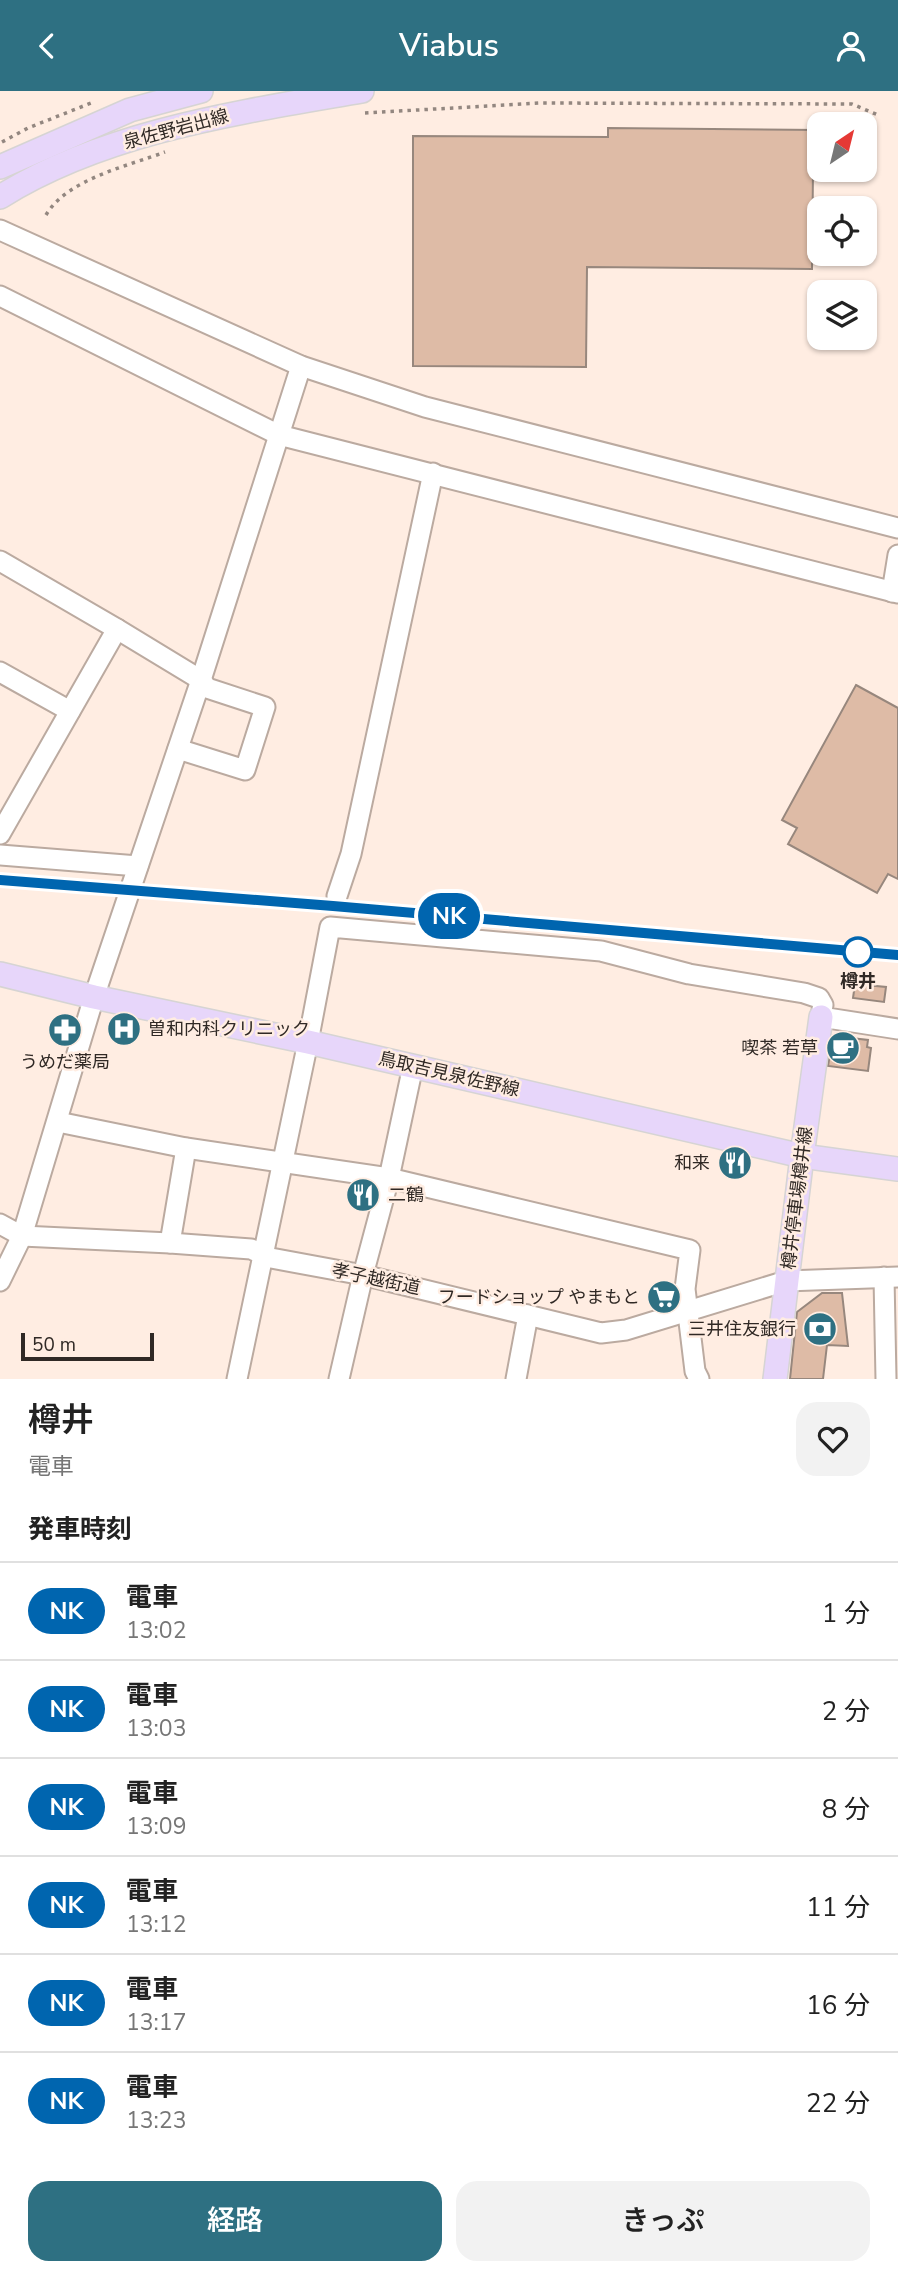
<!DOCTYPE html>
<html lang="ja">
<meta charset="utf-8">
<style>
:root{--surface:#fff;--page:#f2f2f2;--text:#222;--muted:#767676;--line:#e0e0e0;--accent:#2e7082}
body{margin:0;font-family:"Nunito Sans","Noto Sans JP",sans-serif;background:var(--page);color:var(--text);height:100vh;display:flex;flex-direction:column;font-size:26px;white-space:nowrap}
*{box-sizing:border-box;margin:0}
p{font-size:23px;color:var(--muted)}
.icon{flex:none;width:38px;height:38px;fill:none;stroke:currentColor;stroke-width:2;stroke-linecap:round;stroke-linejoin:round}
.map{position:relative;height:1288px;overflow:hidden}
.side{display:flex;flex-direction:column;background:var(--surface);flex:1}
.side>*{flex:none}
.badge{padding:0 14px;border-radius:23px;font-size:24px;line-height:46px}
.needle{width:46px;rotate:35deg}
.buttons{position:absolute;left:807px;top:21px;display:grid;gap:14px}
.buttons a{display:grid;place-items:center;width:70px;height:70px;border-radius:14px;background:var(--surface);box-shadow:0 2px 5px #0004;font-size:35px}
.scale{position:absolute;left:21px;bottom:18px;width:133px;box-sizing:border-box;padding-left:7px;border:4px solid #302925;border-top:0;font-size:19px;line-height:24px;white-space:nowrap;color:#302925;-webkit-text-stroke:5px #ffede2;paint-order:stroke}
.map>.badge{position:absolute;translate:-50% -50%;box-shadow:0 0 0 4px #fff}
h2{padding:0 28px;font-size:26px;line-height:63px}
.round{display:grid;place-items:center;flex:none;width:74px;height:74px;border-radius:21px;background:var(--page)}
.headline{display:flex;align-items:center;justify-content:space-between;height:119px;padding:0 28px}
h1{font-size:33px;font-weight:600;line-height:52px}
.primary-button{display:flex;gap:14px;margin-top:auto;padding:14px 28px}
.primary-button a{flex:1;height:80px;border-radius:21px;background:var(--accent);color:#fff;font-size:28px;font-weight:600;line-height:80px;text-align:center}
.primary-button a+a{background:var(--page);color:var(--text)}
ul{padding:0;list-style:none}
li{display:flex;align-items:center;gap:21px;height:98px;padding:0 28px;border-top:2px solid var(--line)}
li div{flex:1}
li b{display:block;font-size:26px}
li em{font-style:normal}
li .badge{min-width:77px;font-weight:700;text-align:center}
header{display:flex;justify-content:space-between;align-items:center;height:91px;padding:0 28px;background:var(--accent);color:#fff;font-size:32px;font-weight:600}
.map>svg:first-child{display:block}
</style>
<header><svg class="icon" aria-label="back" viewBox="0 0 24 24"><path d="M15 5l-7 7 7 7"/></svg>Viabus<svg class="icon" aria-label="person" viewBox="0 0 24 24"><circle cx="12" cy="8" r="4"/><path d="M4 21q1-7 8-7t8 7"/></svg></header>
<div class="map">
<svg width="898" height="1288" viewBox="0 0 898 1288">
<rect width="100%" height="100%" fill="#ffede2"/>
<!-- building -->
<g fill="#debba6" stroke="#97877d" stroke-width="2">
<path d="M608 37 819 39V79H813L812 178 587 176 586 276 413 275V45L608 46Z"/>
<path d="M856 594 898 617V788L888 783 877 802 788 753 797 737 782 729Z"/>
<path d="M855 893 886 896 884 911 853 907Z"/>
<path d="M833 945 868 949 867 956 871 957 868 980 828 975Z"/>
<path d="M822 1202H842L848 1255 827 1254 823 1288H790L797 1221Z"/>
</g>
<g fill="none" stroke-linecap="round" stroke-linejoin="round">
<!-- minor casing -->
<g stroke="#bbaaa0" stroke-width="23">
<g id="minor">
<path d="M0 139 301 275 425 316 898 437"/>
<path d="M0 205 279 344 898 502"/>
<path d="M0 470 117 538 201 589 207 597 265 616 245 679 178 658"/>
<path d="M892 501 898 464"/>
<path d="M0 581 70 620"/>
<path d="M0 743 117 538"/>
<path d="M0 764 138 775"/>
<path d="M337 805 351 763 433 382"/>
<path d="M58 1031 186 1057 389 1087 690 1159 685 1198 695 1280 699 1288"/>
<path d="M0 1133 22 1145 170 1152 251 1158 271 1167 363 1184 601 1242 626 1239 786 1190 898 1186"/>
<path d="M170 1152 186 1057"/>
<path d="M884 1186 886 1288"/>
<path d="M0 1190 22 1145 94 906 201 589 301 275"/>
<path d="M237 1288 308 951 330 836 601 860 689 883 804 902 819 907 823 914 821 926 898 938"/>
<path d="M339 1288 363 1184 389 1087 413 975"/>
<path d="M516 1288 528 1224"/>
</g>
</g>
<!-- major casing -->
<g stroke="#d6d4d3" stroke-width="26">
<g id="major">
<path d="M0 76 130 19 201 0"/>
<path d="M0 106C105 40 241 21 362 0"/>
<path d="M0 883 94 906 308 951 802 1065 898 1078"/>
<path d="M775 1288 802 1065 821 926"/>
</g>
</g>
<!-- path -->
<g stroke="#938780" stroke-width="3.5" stroke-dasharray="3.5 5" stroke-linecap="butt">
<path d="M365 22 540 12 852 13 878 24"/>
<path d="M2 51 28 37 91 12"/>
<path d="M46 124C67 88 128 75 165 61"/>
</g>
<!-- minor -->
<use href="#minor" stroke="#fff" stroke-width="19"/>
<!-- major -->
<use href="#major" stroke="#e7d6fa" stroke-width="23"/>
<!-- rail casing -->
<g stroke="#463e39" stroke-width="8">
<path id="rail" d="M0 789 333 815 898 864"/>
</g>
<!-- rail -->
<use href="#rail" stroke="#ffede2" stroke-width="5" stroke-dasharray="16" stroke-linecap="butt"/>
</g>
<g fill="none" stroke-linecap="round" stroke-linejoin="round">
<!-- line casing -->
<g stroke="#fff" stroke-width="16">
<path id="line" d="M0 789 333 815 898 864"/>
</g>
<!-- line -->
<use href="#line" stroke="#0065af" stroke-width="10"/>
</g>
<!-- icons -->
<defs>
<g id="hospital-disc" transform="scale(1.75)"><circle r="9.5" fill="#2e7082" stroke="#ffede2"/><path d="M-5-5h3v3.5h4V-5h3V5h-3V1.5h-4V5h-3Z" fill="#fff"/></g>
<g id="pharmacy-disc" transform="scale(1.75)"><circle r="9.5" fill="#2e7082" stroke="#ffede2"/><path d="M-2-6h4v4h4v4h-4v4h-4v-4h-4v-4h4Z" fill="#fff"/></g>
<g id="cafe-disc" transform="scale(1.75)"><circle r="9.5" fill="#2e7082" stroke="#ffede2"/><path d="M-5.5-4.5H6V0H3Q3 3.5 0 3.5H-2.5Q-5.5 3.5-5.5 0ZM3-3.2v2h1.7v-2ZM-6 4.5H4V6H-6Z" fill="#fff"/></g>
<g id="restaurant-disc" transform="scale(1.75)"><circle r="9.5" fill="#2e7082" stroke="#ffede2"/><path d="M-5-6h1v4h1v-4h1v4h1v-4h1v5L-1.5 .5V6h-2V.5L-5-1ZM5-6V6H3V1.5H1.5Q1.5-4 5-6Z" fill="#fff"/></g>
<g id="supermarket-disc" transform="scale(1.75)"><circle r="9.5" fill="#2e7082" stroke="#ffede2"/><path d="M-6-5.5h2.5l.6 2H6L4.5 2H-2.5L-4.4-4H-6ZM-1.5 3.2a1.3 1.3 0 1 0 .1 0ZM3 3.2a1.3 1.3 0 1 0 .1 0Z" fill="#fff"/></g>
<g id="bank-disc" transform="scale(1.75)"><circle r="9.5" fill="#2e7082" stroke="#ffede2"/><path d="M-6-4H6V4H-6ZM0-2.3a2.3 2.3 0 1 0 0 4.6a2.3 2.3 0 1 0 0-4.6Z" fill="#fff"/></g>
</defs>
<g fill-rule="evenodd">
<use href="#hospital-disc" x="124" y="938"/>
<use href="#pharmacy-disc" x="65" y="939"/>
<use href="#cafe-disc" x="843" y="957"/>
<use href="#restaurant-disc" x="735" y="1072"/>
<use href="#restaurant-disc" x="363" y="1104"/>
<use href="#supermarket-disc" x="664" y="1206"/>
<use href="#bank-disc" x="820" y="1238"/>
</g>
<!-- markers -->
<circle fill="#fff" stroke="#0065af" stroke-width="3.5" cx="858" cy="861" r="14"/>
<g text-anchor="middle" dominant-baseline="central" stroke-width="5" stroke-linejoin="round" paint-order="stroke">
<!-- street labels -->
<g font-size="18" fill="#302925" stroke="#ffede2">
<text transform="translate(176 38) rotate(-15)">泉佐野岩出線</text>
<text transform="translate(449 983) rotate(13)">鳥取吉見泉佐野線</text>
<text transform="translate(797 1107) rotate(-83)">樽井停車場樽井線</text>
<text transform="translate(376 1188) rotate(12)">孝子越街道</text>
</g>
<!-- stop labels -->
<g font-size="18" font-weight="bold" fill="#302925" stroke="#ffede2">
<text x="858" y="890">樽井</text>
</g>
<!-- poi labels -->
<g font-size="18" fill="#302925" stroke="#ffede2" text-anchor="end">
<text x="148" y="938" text-anchor="start">曽和内科クリニック</text>
<text x="818" y="957">喫茶 若草</text>
<text x="65" y="971" text-anchor="middle">うめだ薬局</text>
<text x="710" y="1072">和来</text>
<text x="388" y="1104" text-anchor="start">二鶴</text>
<text x="640" y="1206">フードショップ やまもと</text>
<text x="796" y="1238">三井住友銀行</text>
</g>
</g>
</svg>
<div class="buttons">
<a><svg class="needle" viewBox="-14 -14 28 28"><path d="M0-13l5 13h-10z" fill="#e53935"/><path d="M0 13l5-13h-10z" fill="#767676"/></svg></a>
<a><svg class="icon" aria-label="locate" viewBox="0 0 24 24"><circle cx="12" cy="12" r="6"/><path d="M12 2v4M12 18v4M2 12h4M18 12h4"/></svg></a>
<a><svg class="icon" aria-label="layers" viewBox="0 0 24 24"><path d="M12 4l9 5-9 5-9-5zM3 14l9 5 9-5"/></svg></a>
</div>
<div class="scale">50 m</div>
<b class="badge" style="left:449px;top:825px;background:#0065af;color:#fff">NK</b>
</div>
<section class="side">
<div class="headline"><div><h1>樽井</h1><p>電車</p></div><a class="round"><svg class="icon" aria-label="heart" viewBox="0 0 24 24"><path d="M12 20l-8-8c-3-5 5-10 8-4 3-6 11-1 8 4z"/></svg></a></div>
<h2>発車時刻</h2>
<ul>
<li><span class="badge" style="background:#0065af;color:#fff">NK</span><div><b>電車</b><p>13:02</p></div><em>1 分</em></li>
<li><span class="badge" style="background:#0065af;color:#fff">NK</span><div><b>電車</b><p>13:03</p></div><em>2 分</em></li>
<li><span class="badge" style="background:#0065af;color:#fff">NK</span><div><b>電車</b><p>13:09</p></div><em>8 分</em></li>
<li><span class="badge" style="background:#0065af;color:#fff">NK</span><div><b>電車</b><p>13:12</p></div><em>11 分</em></li>
<li><span class="badge" style="background:#0065af;color:#fff">NK</span><div><b>電車</b><p>13:17</p></div><em>16 分</em></li>
<li><span class="badge" style="background:#0065af;color:#fff">NK</span><div><b>電車</b><p>13:23</p></div><em>22 分</em></li>
</ul>
<div class="primary-button"><a>経路</a><a>きっぷ</a></div>
</section>
